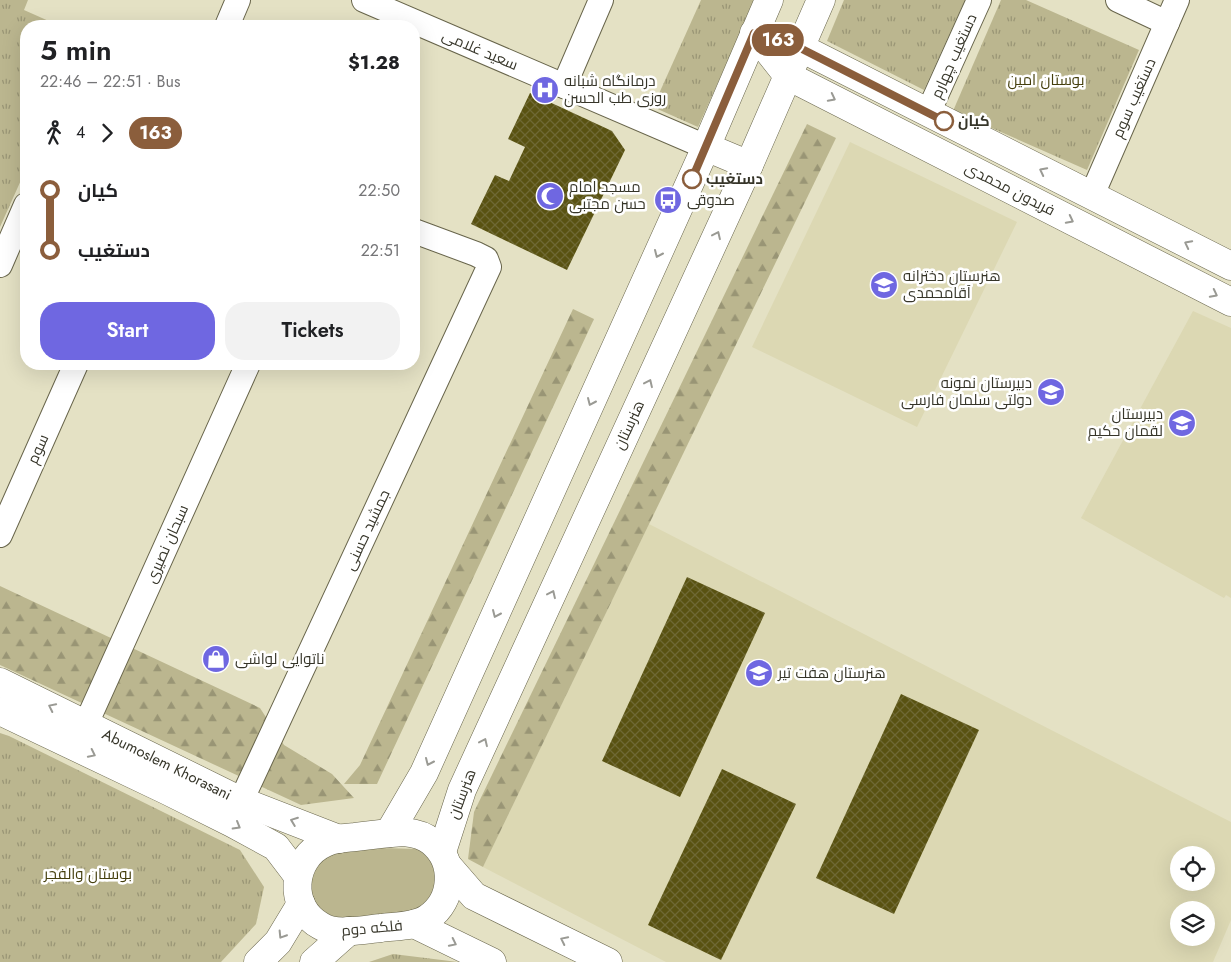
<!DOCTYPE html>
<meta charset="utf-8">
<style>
:root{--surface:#fff;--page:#f2f2f2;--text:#202124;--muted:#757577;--accent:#6f67e1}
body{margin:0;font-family:Jost,Cairo,sans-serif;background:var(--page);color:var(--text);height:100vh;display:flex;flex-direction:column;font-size:19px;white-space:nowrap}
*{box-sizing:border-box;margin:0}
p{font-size:16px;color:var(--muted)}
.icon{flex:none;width:28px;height:28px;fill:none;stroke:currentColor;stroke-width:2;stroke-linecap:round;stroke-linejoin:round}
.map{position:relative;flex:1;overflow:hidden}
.sheet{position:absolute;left:20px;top:20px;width:400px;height:350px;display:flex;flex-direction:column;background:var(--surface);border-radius:20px;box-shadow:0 5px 20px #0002}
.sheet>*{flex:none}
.badge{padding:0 10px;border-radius:16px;font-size:18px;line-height:32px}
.fabs{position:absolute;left:1170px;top:846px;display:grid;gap:10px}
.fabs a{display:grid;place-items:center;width:45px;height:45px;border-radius:50%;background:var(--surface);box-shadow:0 5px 20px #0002;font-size:25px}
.map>.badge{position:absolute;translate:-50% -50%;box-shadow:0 0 0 2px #fff}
.legs{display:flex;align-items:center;gap:8px;height:55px;padding:0 20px;font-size:16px}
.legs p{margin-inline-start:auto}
.summary{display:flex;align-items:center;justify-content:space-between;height:85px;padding:0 20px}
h1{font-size:28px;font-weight:600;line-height:38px}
.action{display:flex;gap:10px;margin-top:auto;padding:10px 20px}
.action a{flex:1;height:58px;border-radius:20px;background:var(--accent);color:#fff;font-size:20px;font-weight:600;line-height:58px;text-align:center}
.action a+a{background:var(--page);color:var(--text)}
ul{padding:0 20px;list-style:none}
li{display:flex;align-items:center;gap:18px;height:60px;font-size:19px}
li i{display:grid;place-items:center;width:8px;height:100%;margin:0 6px;background:currentColor}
li i::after{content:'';width:12px;height:12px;margin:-6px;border:4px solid;border-radius:50%;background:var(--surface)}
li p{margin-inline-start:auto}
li:first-child i{background:linear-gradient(#0000 50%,currentColor 0)}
li:last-child i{background:linear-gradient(currentColor 50%,#0000 0)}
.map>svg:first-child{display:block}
</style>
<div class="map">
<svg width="1231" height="962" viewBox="0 0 1231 962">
<defs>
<pattern id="forest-firs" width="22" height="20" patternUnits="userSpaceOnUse" patternTransform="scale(1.25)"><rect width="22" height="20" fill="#bbb68f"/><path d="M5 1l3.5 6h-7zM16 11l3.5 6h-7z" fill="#999575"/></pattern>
<pattern id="park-tufts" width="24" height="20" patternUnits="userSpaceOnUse" patternTransform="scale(1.25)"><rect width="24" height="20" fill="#bbb68f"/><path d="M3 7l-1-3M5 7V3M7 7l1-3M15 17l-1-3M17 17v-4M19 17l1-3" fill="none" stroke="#999575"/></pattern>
<pattern id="building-cross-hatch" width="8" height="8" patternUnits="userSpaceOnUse" patternTransform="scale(1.25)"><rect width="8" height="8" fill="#595211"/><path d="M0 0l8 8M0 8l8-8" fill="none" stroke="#6e6834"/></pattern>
</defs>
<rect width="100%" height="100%" fill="#e4e1c4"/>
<!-- built -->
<g fill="#dcd8b3" fill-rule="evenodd">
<path d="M850 142 1017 222 917 427 752 347Z"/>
<path d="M1193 311 1231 328V598L1226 595 1224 598 1081 518Z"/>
<path d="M649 524 1231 822V920L1213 962H666L483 867ZM1179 855H1206V882H1179ZM1179 910H1206V938H1179Z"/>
</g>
<!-- grass -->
<path fill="#bbb68f" d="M382 848 418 849 428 858 436 868 434 892 423 911 348 921 321 912 312 901 309 886 314 865 329 852Z"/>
<!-- forest -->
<g fill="url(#forest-firs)">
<path d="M807 124 836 138 483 867 468 859 474 812Z"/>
<path d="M573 309 594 319 377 784H344L360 765Z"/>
<path d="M0 586 260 708 284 745 332 774 354 798 301 805 0 665Z"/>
</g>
<!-- park -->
<g fill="url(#park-tufts)">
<path d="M0 0H28L24 10 60 26H26V169L0 227Z"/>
<path d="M701 0H755L698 127 653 107Z"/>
<path d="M844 0H965L924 90 827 41Z"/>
<path d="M1001 0H1026L1139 50 1087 170 953 111Z"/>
<path d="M0 733 9 736 240 850 264 887 256 924 221 962H0Z"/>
<path d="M393 954 458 962H369Z"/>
</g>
<!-- building -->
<g fill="url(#building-cross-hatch)">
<path d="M530 93 612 131 625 150 567 270 471 224 495 175 509 181 525 147 508 139Z"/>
<path d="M687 577 765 613 680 797 602 761Z"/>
<path d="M901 694 979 730 894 914 816 878Z"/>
<path d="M722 769 796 804 721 960 648 925Z"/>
</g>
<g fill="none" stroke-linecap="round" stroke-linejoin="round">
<!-- minor casing -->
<g stroke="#68654b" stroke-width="26">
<g id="minor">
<path d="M364 0 706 147"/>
<path d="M1118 0 1167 23"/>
<path d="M227 26 238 0"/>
<path d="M564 86 601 0"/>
<path d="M928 113 979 0"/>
<path d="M1092 195 1177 0"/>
<path d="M0 265 26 205"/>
<path d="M0 535 76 364"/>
<path d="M86 724 248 364"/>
<path d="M241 801 489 267 486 259 476 254 414 231"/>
</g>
</g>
<!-- secondary casing -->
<g stroke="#68654b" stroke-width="29">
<g id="secondary">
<path d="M754 33 788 76 1231 302"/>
<path d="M784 42 801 48 1231 266"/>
<path d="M706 147 749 165"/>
<path id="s1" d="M0 682 241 801 339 839"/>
<path d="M0 711 168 791 232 823 276 847 298 876"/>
<path d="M404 832C414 833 424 835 432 842 456 862 454 900 428 918 415 927 396 926 381 928 370 929 360 931 350 931 340 932 329 931 321 926 287 908 291 858 325 843 334 838 345 838 355 837 371 835 388 833 404 832Z"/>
<path d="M389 833 424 773 706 147 769 0"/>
<path d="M442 852 462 790 749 165 821 0"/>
<path d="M448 866 474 896 608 962"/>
<path d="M414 924 492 962"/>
<path d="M258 962 278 942 301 904"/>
<path d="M314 962 349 931"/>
</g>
</g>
<!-- minor -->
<use href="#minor" stroke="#fff" stroke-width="24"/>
<!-- secondary -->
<use href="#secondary" stroke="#fff" stroke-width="28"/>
</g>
<!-- one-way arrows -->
<defs><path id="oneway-chevron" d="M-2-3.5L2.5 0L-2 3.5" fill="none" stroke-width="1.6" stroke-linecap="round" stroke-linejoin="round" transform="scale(1.25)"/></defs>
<g stroke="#9a9a94">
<use href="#oneway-chevron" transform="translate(832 98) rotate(27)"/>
<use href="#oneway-chevron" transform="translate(1043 171) rotate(-153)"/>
<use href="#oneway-chevron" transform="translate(1070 220) rotate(27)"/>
<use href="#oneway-chevron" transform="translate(717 235) rotate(-65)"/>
<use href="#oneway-chevron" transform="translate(1188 244) rotate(-153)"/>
<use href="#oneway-chevron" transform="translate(658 254) rotate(114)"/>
<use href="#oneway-chevron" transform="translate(1214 294) rotate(27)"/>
<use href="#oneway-chevron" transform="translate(649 383) rotate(-65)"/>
<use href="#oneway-chevron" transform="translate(591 402) rotate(114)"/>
<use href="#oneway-chevron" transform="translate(552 594) rotate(-65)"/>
<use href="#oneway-chevron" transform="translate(496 614) rotate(114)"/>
<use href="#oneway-chevron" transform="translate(52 707) rotate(-154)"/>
<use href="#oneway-chevron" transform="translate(484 742) rotate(-65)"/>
<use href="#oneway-chevron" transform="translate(92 754) rotate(26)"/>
<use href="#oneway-chevron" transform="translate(429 762) rotate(114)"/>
<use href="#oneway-chevron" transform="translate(294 821) rotate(-159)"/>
<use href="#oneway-chevron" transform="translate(237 826) rotate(30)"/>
<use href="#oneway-chevron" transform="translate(282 935) rotate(122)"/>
<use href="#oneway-chevron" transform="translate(564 940) rotate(-154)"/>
<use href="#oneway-chevron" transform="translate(453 943) rotate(26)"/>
</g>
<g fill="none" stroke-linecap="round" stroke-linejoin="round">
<!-- line-1 casing -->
<g stroke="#fff" stroke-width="11">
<path id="line-1" d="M692 179 754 33 800 48 944 121"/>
</g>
<!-- line-1 -->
<use href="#line-1" stroke="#8b5e3c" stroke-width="8"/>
</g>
<!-- icons -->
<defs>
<g id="hospital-disc" transform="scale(1.4375)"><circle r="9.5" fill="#6f67e1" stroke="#fff"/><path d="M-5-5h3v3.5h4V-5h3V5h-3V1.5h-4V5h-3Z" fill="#fff"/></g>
<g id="mosque-disc" transform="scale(1.4375)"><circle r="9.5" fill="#6f67e1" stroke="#fff"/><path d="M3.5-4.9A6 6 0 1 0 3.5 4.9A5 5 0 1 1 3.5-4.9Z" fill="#fff"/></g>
<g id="bus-disc" transform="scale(1.4375)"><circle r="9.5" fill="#6f67e1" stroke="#fff"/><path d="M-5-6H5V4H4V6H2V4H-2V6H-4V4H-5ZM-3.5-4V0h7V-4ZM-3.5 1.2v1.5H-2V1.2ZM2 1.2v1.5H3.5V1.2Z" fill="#fff"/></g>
<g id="school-disc" transform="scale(1.4375)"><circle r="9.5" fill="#6f67e1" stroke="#fff"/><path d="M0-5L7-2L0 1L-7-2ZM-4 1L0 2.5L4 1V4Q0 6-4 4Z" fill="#fff"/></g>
<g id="shop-disc" transform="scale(1.4375)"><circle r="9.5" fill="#6f67e1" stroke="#fff"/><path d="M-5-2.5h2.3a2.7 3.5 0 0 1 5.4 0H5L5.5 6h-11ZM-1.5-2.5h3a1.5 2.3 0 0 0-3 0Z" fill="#fff"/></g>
</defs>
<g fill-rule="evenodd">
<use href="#hospital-disc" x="545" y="90"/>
<use href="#mosque-disc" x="550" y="196"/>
<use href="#bus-disc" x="668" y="200"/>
<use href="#school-disc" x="884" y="285"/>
<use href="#school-disc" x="1051" y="392"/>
<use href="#school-disc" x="1182" y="423"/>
<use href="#shop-disc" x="216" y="659"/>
<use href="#school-disc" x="759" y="673"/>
</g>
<!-- markers -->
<g fill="#fff" stroke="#8b5e3c" stroke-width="2.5">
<circle cx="944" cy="121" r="9"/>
<circle cx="692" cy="179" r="9"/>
</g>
<g text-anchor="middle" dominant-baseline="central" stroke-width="5" stroke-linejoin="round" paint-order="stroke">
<!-- street labels -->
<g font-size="15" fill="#363529" stroke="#fff">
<text transform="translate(480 50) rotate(23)">سعید غلامی</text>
<text transform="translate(954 56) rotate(-66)">دستغیب چهارم</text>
<text transform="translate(1134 98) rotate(-66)">دستغیب سوم</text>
<text transform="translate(1010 189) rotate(27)">فریدون محمدی</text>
<text transform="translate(629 425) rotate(-65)">هنرستان</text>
<text transform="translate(38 449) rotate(-66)">سوم</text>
<text transform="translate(367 530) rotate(-65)">جمشید حسنی</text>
<text transform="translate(167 544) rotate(-66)">سبحان نصیری</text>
<text stroke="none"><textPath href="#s1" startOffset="186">Abumoslem Khorasani</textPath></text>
<text transform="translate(462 794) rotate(-69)">هنرستان</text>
<text transform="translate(372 928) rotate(-5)">فلکه دوم</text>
</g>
<!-- park labels -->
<g font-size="15" fill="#443e0c" stroke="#fff">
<text x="1046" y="80">بوستان امین</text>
<text x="88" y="874">بوستان والفجر</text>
</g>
<!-- poi labels -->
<g font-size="15" fill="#363529" stroke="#fff" text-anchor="start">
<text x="564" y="81">درمانگاه شبانه<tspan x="564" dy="17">روزی طب الحسن</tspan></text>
<text x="569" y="187">مسجد امام<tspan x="569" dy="17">حسن مجتبی</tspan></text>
<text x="687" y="200">صدوقی</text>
<text x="903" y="276">هنرستان دخترانه<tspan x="903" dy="17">آقامحمدی</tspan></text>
<text x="1032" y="383" text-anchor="end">دبیرستان نمونه<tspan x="1032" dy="17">دولتی سلمان فارسی</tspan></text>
<text x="1163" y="414" text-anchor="end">دبیرستان<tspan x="1163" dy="17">لقمان حکیم</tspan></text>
<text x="235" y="659">ناتوایی لواشی</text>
<text x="778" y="673">هنرستان هفت تیر</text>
</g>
<!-- stop labels -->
<g font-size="15" font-weight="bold" fill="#363529" stroke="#fff" text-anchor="start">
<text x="958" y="121">کیان</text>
<text x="706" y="179">دستغیب</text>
</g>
</g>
</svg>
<div class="fabs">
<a><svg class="icon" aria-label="locate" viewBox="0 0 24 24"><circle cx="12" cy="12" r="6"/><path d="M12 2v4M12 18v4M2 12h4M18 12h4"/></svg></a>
<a><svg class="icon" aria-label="layers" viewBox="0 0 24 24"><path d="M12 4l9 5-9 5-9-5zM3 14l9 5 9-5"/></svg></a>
</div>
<b class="badge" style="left:778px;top:40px;background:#8b5e3c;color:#fff">163</b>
<section class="sheet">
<div class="summary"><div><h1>5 min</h1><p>22:46 – 22:51 · Bus</p></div><b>$1.28</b></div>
<div class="legs"><svg class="icon" aria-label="walk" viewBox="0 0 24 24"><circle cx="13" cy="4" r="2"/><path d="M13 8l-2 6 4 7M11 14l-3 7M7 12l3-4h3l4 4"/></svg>4<svg class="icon" aria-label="forward" viewBox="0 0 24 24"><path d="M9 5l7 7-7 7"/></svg><b class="badge" style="background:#8b5e3c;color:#fff">163</b></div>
<ul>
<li><i style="color:#8b5e3c"></i><b>کیان</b><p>22:50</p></li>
<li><i style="color:#8b5e3c"></i><b>دستغیب</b><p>22:51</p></li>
</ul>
<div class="action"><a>Start</a><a>Tickets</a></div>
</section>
</div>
